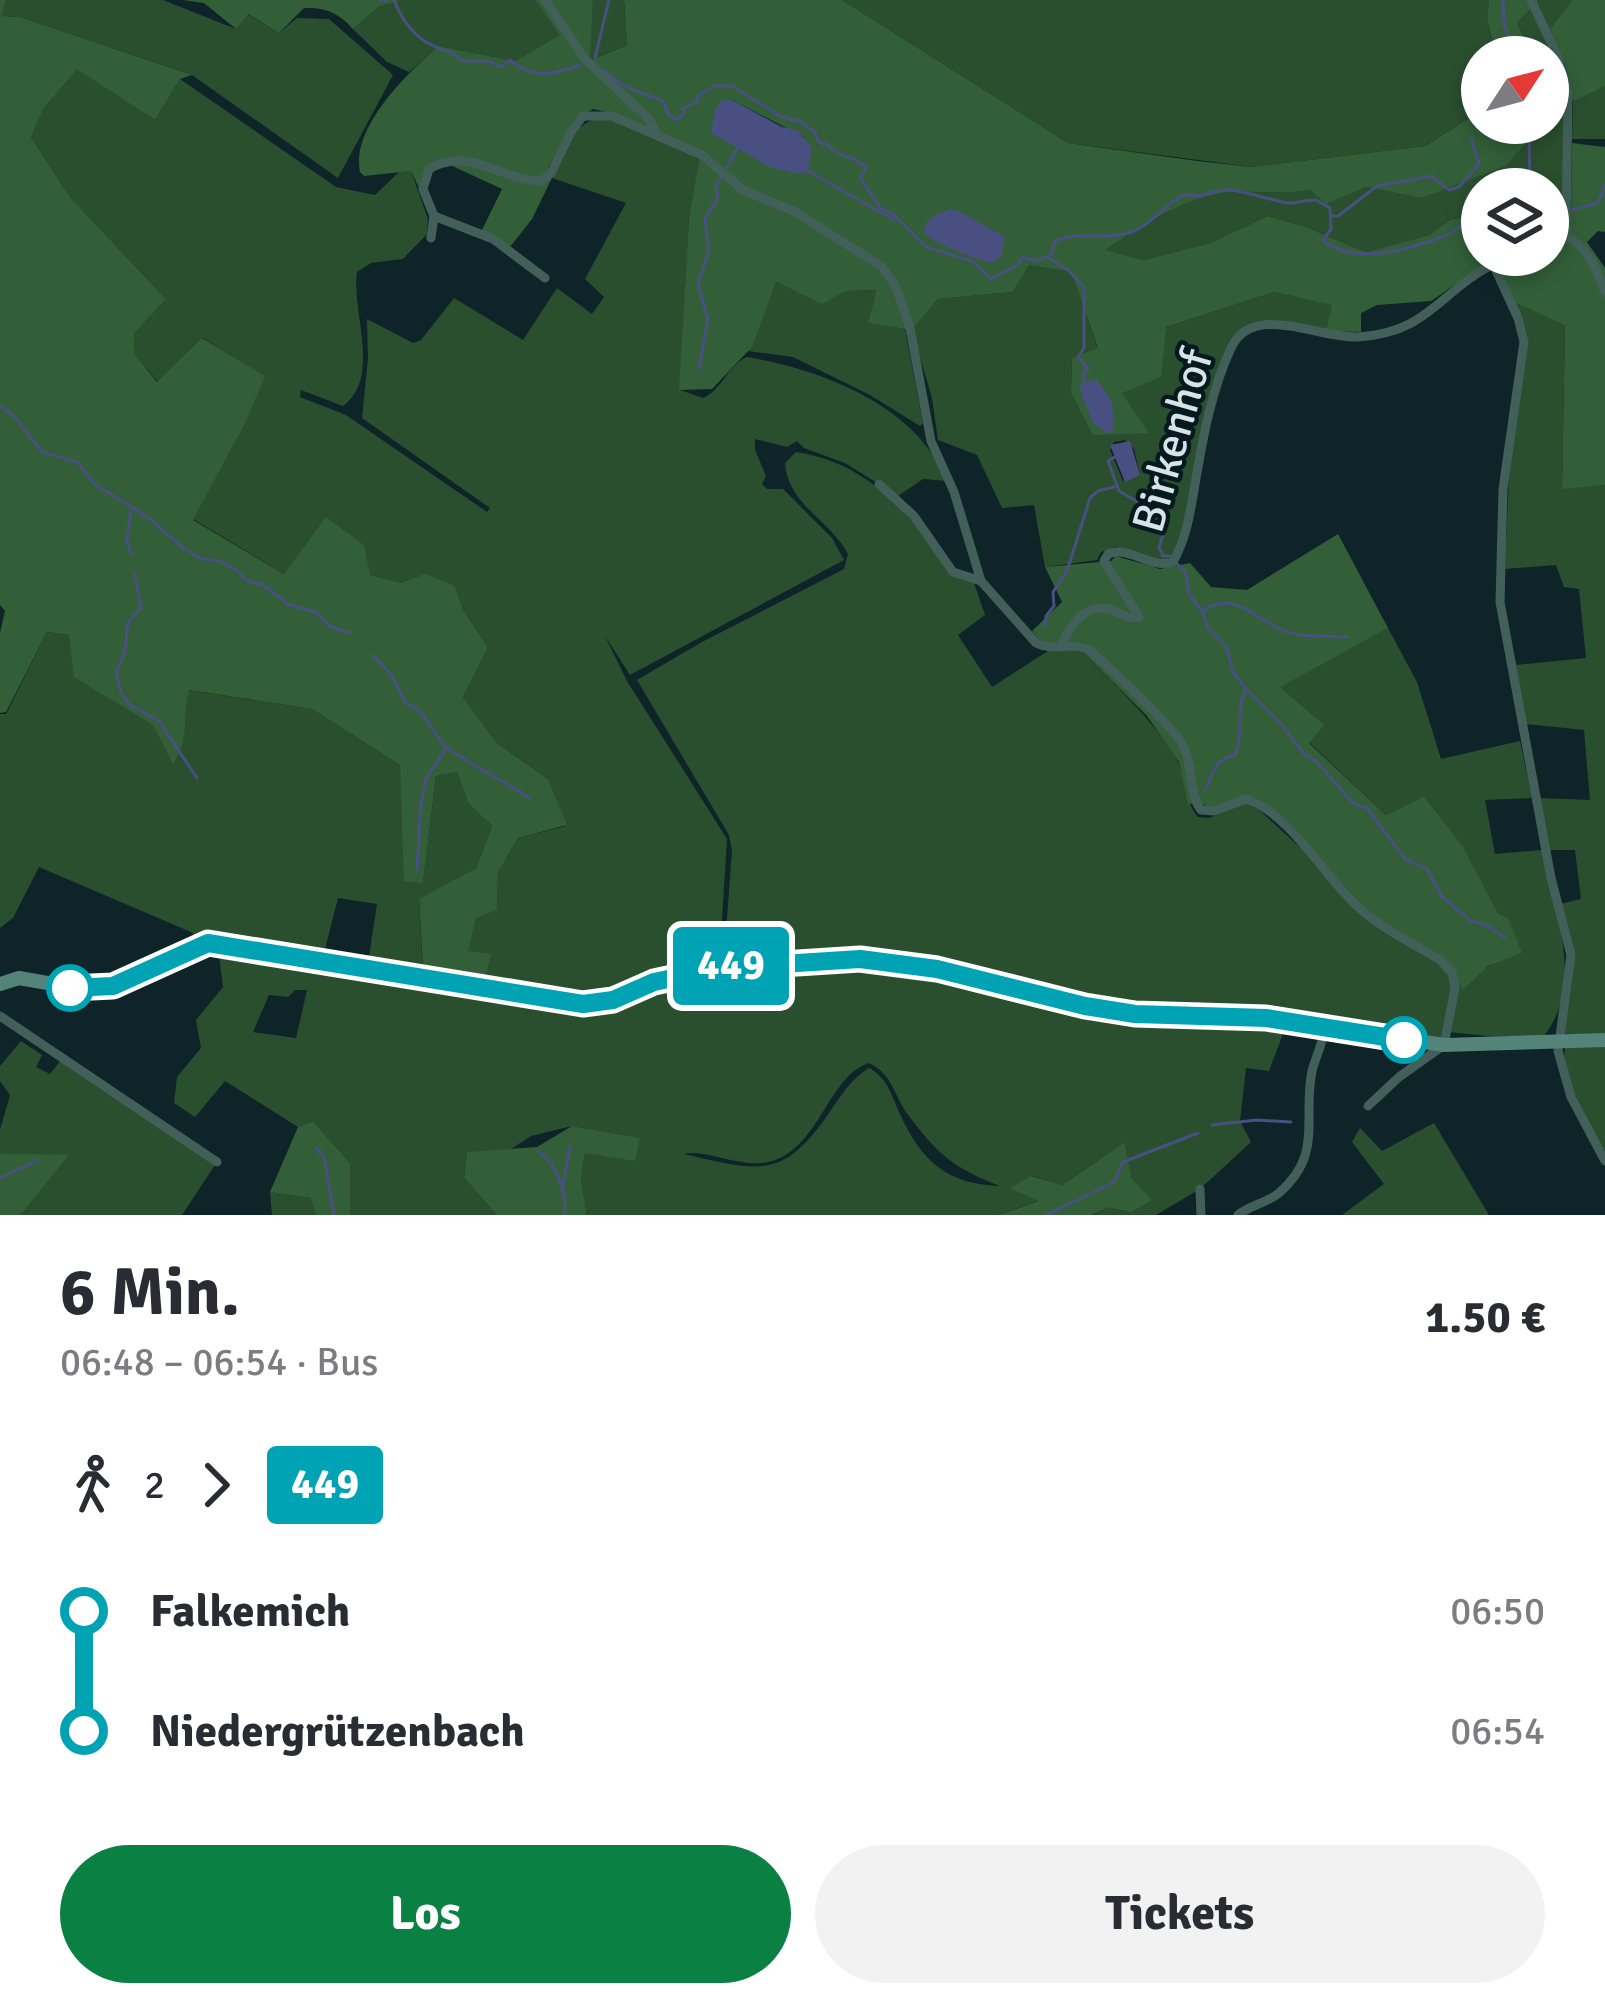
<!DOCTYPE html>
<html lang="de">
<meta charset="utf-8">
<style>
:root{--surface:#fff;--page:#f2f2f3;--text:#2b2b33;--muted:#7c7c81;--accent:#0b8043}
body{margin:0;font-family:Signika,sans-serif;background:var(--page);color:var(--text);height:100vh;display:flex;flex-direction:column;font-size:45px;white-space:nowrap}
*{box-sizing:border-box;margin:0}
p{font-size:39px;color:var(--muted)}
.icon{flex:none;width:66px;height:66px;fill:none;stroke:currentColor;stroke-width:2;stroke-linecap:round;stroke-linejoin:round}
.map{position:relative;height:1215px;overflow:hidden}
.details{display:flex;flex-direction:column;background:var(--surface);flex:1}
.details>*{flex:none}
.badge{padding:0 24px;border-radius:9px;font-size:42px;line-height:78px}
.needle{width:78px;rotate:54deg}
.buttons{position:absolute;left:1461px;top:36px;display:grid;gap:24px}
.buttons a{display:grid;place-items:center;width:108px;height:108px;border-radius:50%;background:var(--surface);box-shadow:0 6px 18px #0003;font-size:60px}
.map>.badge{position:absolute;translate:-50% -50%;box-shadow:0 0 0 6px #fff}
.legs{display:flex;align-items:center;gap:18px;height:132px;padding:0 60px;font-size:39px}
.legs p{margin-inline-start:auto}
.overview{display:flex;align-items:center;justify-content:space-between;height:204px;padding:0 60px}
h1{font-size:66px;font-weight:800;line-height:90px}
.cta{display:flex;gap:24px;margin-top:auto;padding:24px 60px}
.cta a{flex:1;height:138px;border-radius:72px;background:var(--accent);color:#fff;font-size:48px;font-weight:800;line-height:138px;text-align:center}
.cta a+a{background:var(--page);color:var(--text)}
ul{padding:0 60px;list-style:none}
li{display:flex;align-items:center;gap:42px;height:120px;font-size:45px}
li i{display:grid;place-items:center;width:18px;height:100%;margin:0 15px;background:currentColor}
li i::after{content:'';width:30px;height:30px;margin:-15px;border:9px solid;border-radius:50%;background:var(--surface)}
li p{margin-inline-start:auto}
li:first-child i{background:linear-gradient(#0000 50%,currentColor 0)}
li:last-child i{background:linear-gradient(currentColor 50%,#0000 0)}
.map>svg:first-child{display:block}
</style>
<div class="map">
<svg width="1605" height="1215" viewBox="0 0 1605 1215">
<rect width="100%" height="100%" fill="#0e2428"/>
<!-- green -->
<g fill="#2a4f2f" fill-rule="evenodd">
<path d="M6 0H163L236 29 247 14 279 33 297 18 329 19 393 75 338 178 192 75 20 17 0 16Z"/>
<path d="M398 0H535L561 35 515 61 439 46 409 72 387 62 353 29 380 6Z"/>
<path d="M593 0H624L627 45 589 60Z"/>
<path d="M842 0H1489L1487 17 1496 57H1482V110L1425 146 1252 167 1068 143Z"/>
<path d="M1539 0H1572L1550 29 1566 96 1563 210 1548 211V189H1482V216L1451 219 1429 235 1366 252 1306 227 1268 216 1210 243 1144 260 1104 250C1144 226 1186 195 1234 192 1261 191 1284 195 1310 190L1326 203 1366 187 1421 198 1536 132V123H1548V57H1532L1517 23Z"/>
<path d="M77 68 155 120 180 79 336 187 375 195 399 172 411 171 428 219 427 234 403 259 371 263 357 272C351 312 382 377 343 406L301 390 300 397 346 415 487 512 490 508 362 418 368 359 367 319 413 343 421 340 454 298 523 340 557 288 592 314 604 297 585 279 626 203 552 178C567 148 569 124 605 116 637 134 668 143 701 159L689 218 680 390 703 398C723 389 727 366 747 357 822 370 916 405 947 481L923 479 898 496 845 463 804 448 797 441 787 447 755 439V450L766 476 762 484 767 489H783L832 538 844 560 630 675 605 636 627 681 727 839 719 968 834 963 926 971 1133 1019 1286 1026 1269 1071 1246 1068 1240 1121 1251 1142 1200 1189 1156 1215H1093L1109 1207 1132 1179 1123 1144 1062 1185 1032 1176 1012 1187 1040 1200 999 1215H587L581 1178 585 1153 639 1138 572 1126 531 1136 511 1149 467 1153 464 1178 497 1215H350V1163L313 1121 298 1127 225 1081 195 1117 174 1103 177 1077 201 1048 196 1020 223 987 219 955 222 948 423 983 481 996 467 952 476 917 497 909 498 873 518 838 566 826 548 779 497 743 463 697 488 648 463 609 455 586 402 583 370 575 284 574 193 519 246 422 264 376 203 338 158 382 135 354 134 334 166 299 70 197 31 137 44 108ZM295 990H307L296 1038 253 1032 269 995 288 997ZM869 1063C893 1074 894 1097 909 1116 939 1156 954 1168 1000 1186 947 1184 922 1162 900 1114 891 1094 888 1079 869 1068 851 1079 843 1093 831 1110 784 1180 761 1172 684 1154 710 1148 748 1175 782 1157 821 1137 832 1074 869 1063Z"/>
<path d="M1605 86V139H1572L1573 102Z"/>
<path d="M1029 265 1071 272 1098 349 1072 358 1071 393 1093 434 1148 432 1122 393 1166 327 1274 292 1333 305 1326 331C1275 322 1246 302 1221 360L1184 534 1167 563 1115 547 1101 552 1097 560 1045 567 1034 505 1002 508 977 455 938 440 932 398 912 330 938 299 1013 292ZM1125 440 1134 449 1140 475 1123 481 1110 450 1114 442Z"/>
<path d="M776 282 822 303 846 291 878 290 869 323 905 329 923 423 920 426 870 395 793 357 748 351Z"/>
<path d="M1514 302 1565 326 1562 488 1605 485V1036H1569L1563 1032C1574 975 1579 961 1560 904L1581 899 1575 850H1549L1539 798 1590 800 1584 730 1526 724 1516 665 1586 658 1579 589 1564 587 1556 565 1505 569 1509 475 1528 340Z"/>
<path d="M796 452C848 459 890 492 922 532 942 557 942 572 974 583L985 615 958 635 992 687 1048 651 1081 650C1114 684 1149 716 1175 756 1187 775 1183 799 1198 817L1209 818 1246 803 1258 809 1315 861 1477 973 1508 955C1493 894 1463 846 1424 796L1386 815 1309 742 1279 686 1388 628 1417 682 1441 759 1520 741 1532 798 1485 800 1495 854 1542 850C1552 911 1587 980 1544 1036H1488L1448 1032 1438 1040 1334 1019 1131 1010 848 954 728 962 724 958 732 851 729 835 637 680 702 642 844 569 848 554C830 520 788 505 785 463Z"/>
<path d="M47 632 69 635 185 723 188 690 312 709 400 765 423 883 436 776 457 772 468 803 492 826 476 868 419 900 423 975 368 963 377 904 338 898 323 957 202 944 191 932 39 867 13 918 0 928V714H6Z"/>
<path d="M21 1041 42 1055 36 1067 50 1074 61 1060 217 1162 182 1215H21L68 1156 0 1153V1130L10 1095 0 1081V1066Z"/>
<path d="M1605 1045V1151C1591 1126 1556 1072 1566 1046Z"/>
<path d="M1434 1123 1489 1215H1342L1384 1184 1352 1142 1360 1128 1382 1151Z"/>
<path d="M270 1192 312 1198 316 1215H272Z"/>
</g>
<!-- forest -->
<g fill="#325f38" fill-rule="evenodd">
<path d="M0 0H6L1 16 20 17 192 75 180 79 155 120 77 69 44 108 31 137 70 197 166 299 134 334 135 354 157 382 202 338 265 376 246 422 193 520 284 574 326 517 364 545 370 575 402 583 425 574 455 586 463 609 488 648 463 697 497 743 548 779 567 825 518 838 498 873 497 910 476 918 468 951 491 954 481 996 424 985 419 899 476 868 492 826 468 803 457 772 436 776 423 883 404 881 400 765 312 709 189 690C183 716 189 743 173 764L153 725 74 677 69 635 47 632 6 712 0 713V633L5 611 0 605Z"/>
<path d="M183 0H398V1L380 6 353 29C339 13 326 7 304 8L279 33 248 14 236 29 204 3Z"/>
<path d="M535 0H593L590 60 627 45 624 0H842L1068 143 1197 161 1252 167 1425 146 1482 110V123H1536V132L1505 166 1421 198 1366 187 1326 204 1310 190C1284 195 1261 191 1234 192 1188 195 1143 225 1105 250L1144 260 1210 243 1268 216 1306 227 1366 252 1429 235 1451 219 1482 216V255H1548V211L1571 208 1572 143 1605 147V232L1598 231 1587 242 1605 268V485L1562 489 1565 326 1514 302 1492 259 1431 301 1377 305 1361 313V332L1326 331 1332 305 1274 292 1166 327 1161 377 1122 393 1149 433 1093 435 1071 393 1072 358 1098 348 1071 272 1029 265 1013 292 938 299 912 330 868 323 877 290 846 291 822 304 776 282 752 347 712 389 679 390 689 218 701 151 617 114 593 109 574 120 548 168 552 178 532 219 510 247 482 230 502 189 448 164V157L428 165 419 188 411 171 364 176 360 172C351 127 408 72 439 46L515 61 560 35ZM732 100 804 137 758 159 712 133 722 101Z"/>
<path d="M1489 0H1539L1517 23 1532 57H1496L1487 17Z"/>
<path d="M1572 0H1605V86L1573 102 1565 66 1550 29Z"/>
<path d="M1338 534 1388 628 1280 687 1324 725 1309 743 1386 815 1424 796 1463 847 1498 914 1508 918 1522 953 1488 966 1463 990 1447 966 1364 913 1319 861 1255 801 1214 811 1201 803 1188 804 1179 762 1147 716 1081 650 1048 651 1032 631 1062 602 1045 567 1111 561 1116 556 1160 569 1190 563 1211 587 1247 590Z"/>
<path d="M313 1121 350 1163V1215H316L311 1198 270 1192 298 1127Z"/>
<path d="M572 1126 640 1138 635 1161 585 1153 581 1178 587 1215H497L464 1178 467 1152 537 1147Z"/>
<path d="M1124 1143 1132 1179 1152 1200 1131 1212 1109 1207 1092 1215H999L1038 1201 1010 1188 1031 1176 1062 1185Z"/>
<path d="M0 1153 69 1155 21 1215H0Z"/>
</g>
<!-- water -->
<g fill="#495081">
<path d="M722 100H732L782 127 797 130 812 148 808 171 800 174 770 167 711 133 715 110Z"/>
<path d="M955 209 1005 237 1001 257 992 263C968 256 944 248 924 233 925 216 940 212 955 209Z"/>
<path d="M1096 379 1112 401 1114 428 1108 434 1093 423 1079 384Z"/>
<path d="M1130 441 1140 475 1125 482 1110 445Z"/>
</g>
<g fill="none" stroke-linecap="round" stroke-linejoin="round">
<!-- stream -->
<g stroke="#495081" stroke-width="3">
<path d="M380 0H387"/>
<path d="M394 0C401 18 413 38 436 47 448 52 453 51 462 61H488L501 67 510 60C533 80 553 75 580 65"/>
<path d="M1503 0 1504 26 1520 57"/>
<path d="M595 58 609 0"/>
<path d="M605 71C624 90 643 92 664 102L668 114 676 120 684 114 682 109 697 102 698 96 715 86H732L780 116 801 122 815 132 819 143 827 144C840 159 855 155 866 168L860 177 881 209 893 214 926 247 972 261 991 279 1017 265 1023 257 1037 261 1052 254 1055 241C1078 231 1103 240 1129 233 1151 226 1164 204 1185 194 1202 200 1215 188 1232 190 1251 193 1270 200 1288 203 1296 204 1307 199 1316 200L1330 208 1331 229 1323 240C1352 265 1405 251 1439 238 1460 230 1457 223 1482 225"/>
<path d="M1529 133 1530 189"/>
<path d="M727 167 739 146"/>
<path d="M808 171 894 220"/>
<path d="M1571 210 1598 203 1605 185"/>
<path d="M1548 215 1560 214"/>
<path d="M1330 216H1338L1377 186 1432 176 1449 190 1459 187 1479 164 1471 137"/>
<path d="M1049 258 1068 270 1084 287V348L1078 357 1088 368 1083 374 1085 385"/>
<path d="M699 369 708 320 698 284 709 251 705 219 718 198 716 185 721 178"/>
<path d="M1083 395 1091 413"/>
<path d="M0 406 14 416 42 452 77 462 95 484 150 519 183 548 202 559 219 561 235 569 247 581 263 585 288 604 316 612 329 626 349 633"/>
<path d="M1115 457 1108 461 1119 491 1157 513 1163 535 1159 547 1163 556H1170"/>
<path d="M131 554 127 541 131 509"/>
<path d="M1176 563 1185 571 1189 594 1202 611 1207 627 1226 646 1233 672 1246 689 1281 724 1305 755 1316 761 1353 803 1367 808 1405 859 1427 869 1442 897 1471 921 1486 925 1505 938"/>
<path d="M134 571 141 608 128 622 125 652 116 672 121 693 130 705 159 721 197 778"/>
<path d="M1202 611C1235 590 1253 617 1280 629 1299 638 1326 636 1347 637"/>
<path d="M1045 626 1046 616 1054 606 1053 592 1067 571 1090 498 1098 491 1114 487"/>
<path d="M374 656 391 675 406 703 420 711 446 748 530 798"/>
<path d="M1205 790C1213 772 1215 759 1235 755 1245 733 1235 712 1245 690"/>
<path d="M417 870 421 803 426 779 446 748"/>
<path d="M1212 1125 1257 1120 1291 1122"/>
<path d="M316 1148 324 1156 334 1215"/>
<path d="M538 1151C556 1163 568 1194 564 1215"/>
<path d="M0 1178 38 1160"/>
<path d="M563 1185 570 1147"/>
<path d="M1046 1215 1114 1182 1123 1162 1198 1133"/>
</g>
<!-- street -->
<g stroke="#426059" stroke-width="9">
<path d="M545 0 585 59 649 119 657 135"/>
<path d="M1531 0 1557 55 1568 94 1566 230 1564 235 1548 242"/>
<path d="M434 216 493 239 545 278"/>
<path d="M1564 235C1587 246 1597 269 1605 292"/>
<path d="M431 238 434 216 423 189 429 169C471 145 500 181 541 181L551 173 571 132 583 116H612L702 155 743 190 794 211 882 267 896 287 910 328 931 441 954 492 981 581 1036 643C1053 652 1072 641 1089 650 1108 666 1174 727 1183 746 1194 767 1188 793 1201 810L1214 811 1246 799C1288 812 1323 874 1354 903 1379 928 1411 942 1440 960L1452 973 1455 988 1444 1045 1399 1077 1368 1106"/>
<path d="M1510 255 1493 264 1518 318 1524 342 1503 489 1500 602 1551 878 1571 955 1558 1051 1571 1097 1605 1161"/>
<path d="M879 484 914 516 953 572 981 581"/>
<path d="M1061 646C1070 625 1086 601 1112 610 1124 614 1125 620 1139 617L1104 561 1108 554C1130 545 1150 570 1173 562 1189 533 1191 505 1197 473 1204 431 1213 387 1231 348 1253 301 1319 339 1358 337 1429 332 1437 294 1493 264"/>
<path d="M0 1016 217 1162"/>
<path d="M1200 1189 1201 1215"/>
<path d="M1238 1215C1250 1205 1267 1203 1279 1193 1324 1153 1302 1121 1312 1071 1316 1055 1324 1043 1324 1026"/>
</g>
<!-- secondary -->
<path stroke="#548379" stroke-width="14" d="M0 984 19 978 70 987 113 986 208 943 583 1004 613 1000 668 978 719 968 859 959 937 969 1085 1006 1135 1014 1266 1018 1444 1045 1605 1040"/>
</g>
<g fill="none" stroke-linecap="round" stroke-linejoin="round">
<!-- line-1 casing -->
<g stroke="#fff" stroke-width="27">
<path id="line-1" d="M70 988 113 986 208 943 583 1004 613 1000 654 982 719 968 860 959 937 969 1085 1006 1135 1014 1266 1018 1404 1040"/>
</g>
<!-- line-1 -->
<use href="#line-1" stroke="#00a3b4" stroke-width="18"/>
</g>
<!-- markers -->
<g fill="#fff" stroke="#00a3b4" stroke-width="6">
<circle cx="70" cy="988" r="21"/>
<circle cx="1404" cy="1040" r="21"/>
</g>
<g text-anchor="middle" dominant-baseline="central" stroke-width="9" stroke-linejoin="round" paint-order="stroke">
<!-- street labels -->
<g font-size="45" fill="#d7e3e6" stroke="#051a1e">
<text transform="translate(1173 441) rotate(-74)">Birkenhof</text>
</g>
</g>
</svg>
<div class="buttons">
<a><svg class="needle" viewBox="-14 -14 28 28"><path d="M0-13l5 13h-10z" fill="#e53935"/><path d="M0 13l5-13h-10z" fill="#7c7c81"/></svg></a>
<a><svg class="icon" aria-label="layers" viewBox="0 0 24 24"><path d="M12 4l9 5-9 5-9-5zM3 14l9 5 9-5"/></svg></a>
</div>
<b class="badge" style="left:731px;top:966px;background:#00a3b4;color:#fff">449</b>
</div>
<section class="details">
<div class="overview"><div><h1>6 Min.</h1><p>06:48 – 06:54 · Bus</p></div><b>1.50 €</b></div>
<div class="legs"><svg class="icon" aria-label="walk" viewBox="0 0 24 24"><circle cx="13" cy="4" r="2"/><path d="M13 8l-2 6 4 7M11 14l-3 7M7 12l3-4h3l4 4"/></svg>2<svg class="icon" aria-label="forward" viewBox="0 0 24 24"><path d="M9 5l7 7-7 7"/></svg><b class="badge" style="background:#00a3b4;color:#fff">449</b></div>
<ul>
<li><i style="color:#00a3b4"></i><b>Falkemich</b><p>06:50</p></li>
<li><i style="color:#00a3b4"></i><b>Niedergrützenbach</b><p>06:54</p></li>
</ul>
<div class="cta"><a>Los</a><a>Tickets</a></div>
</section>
